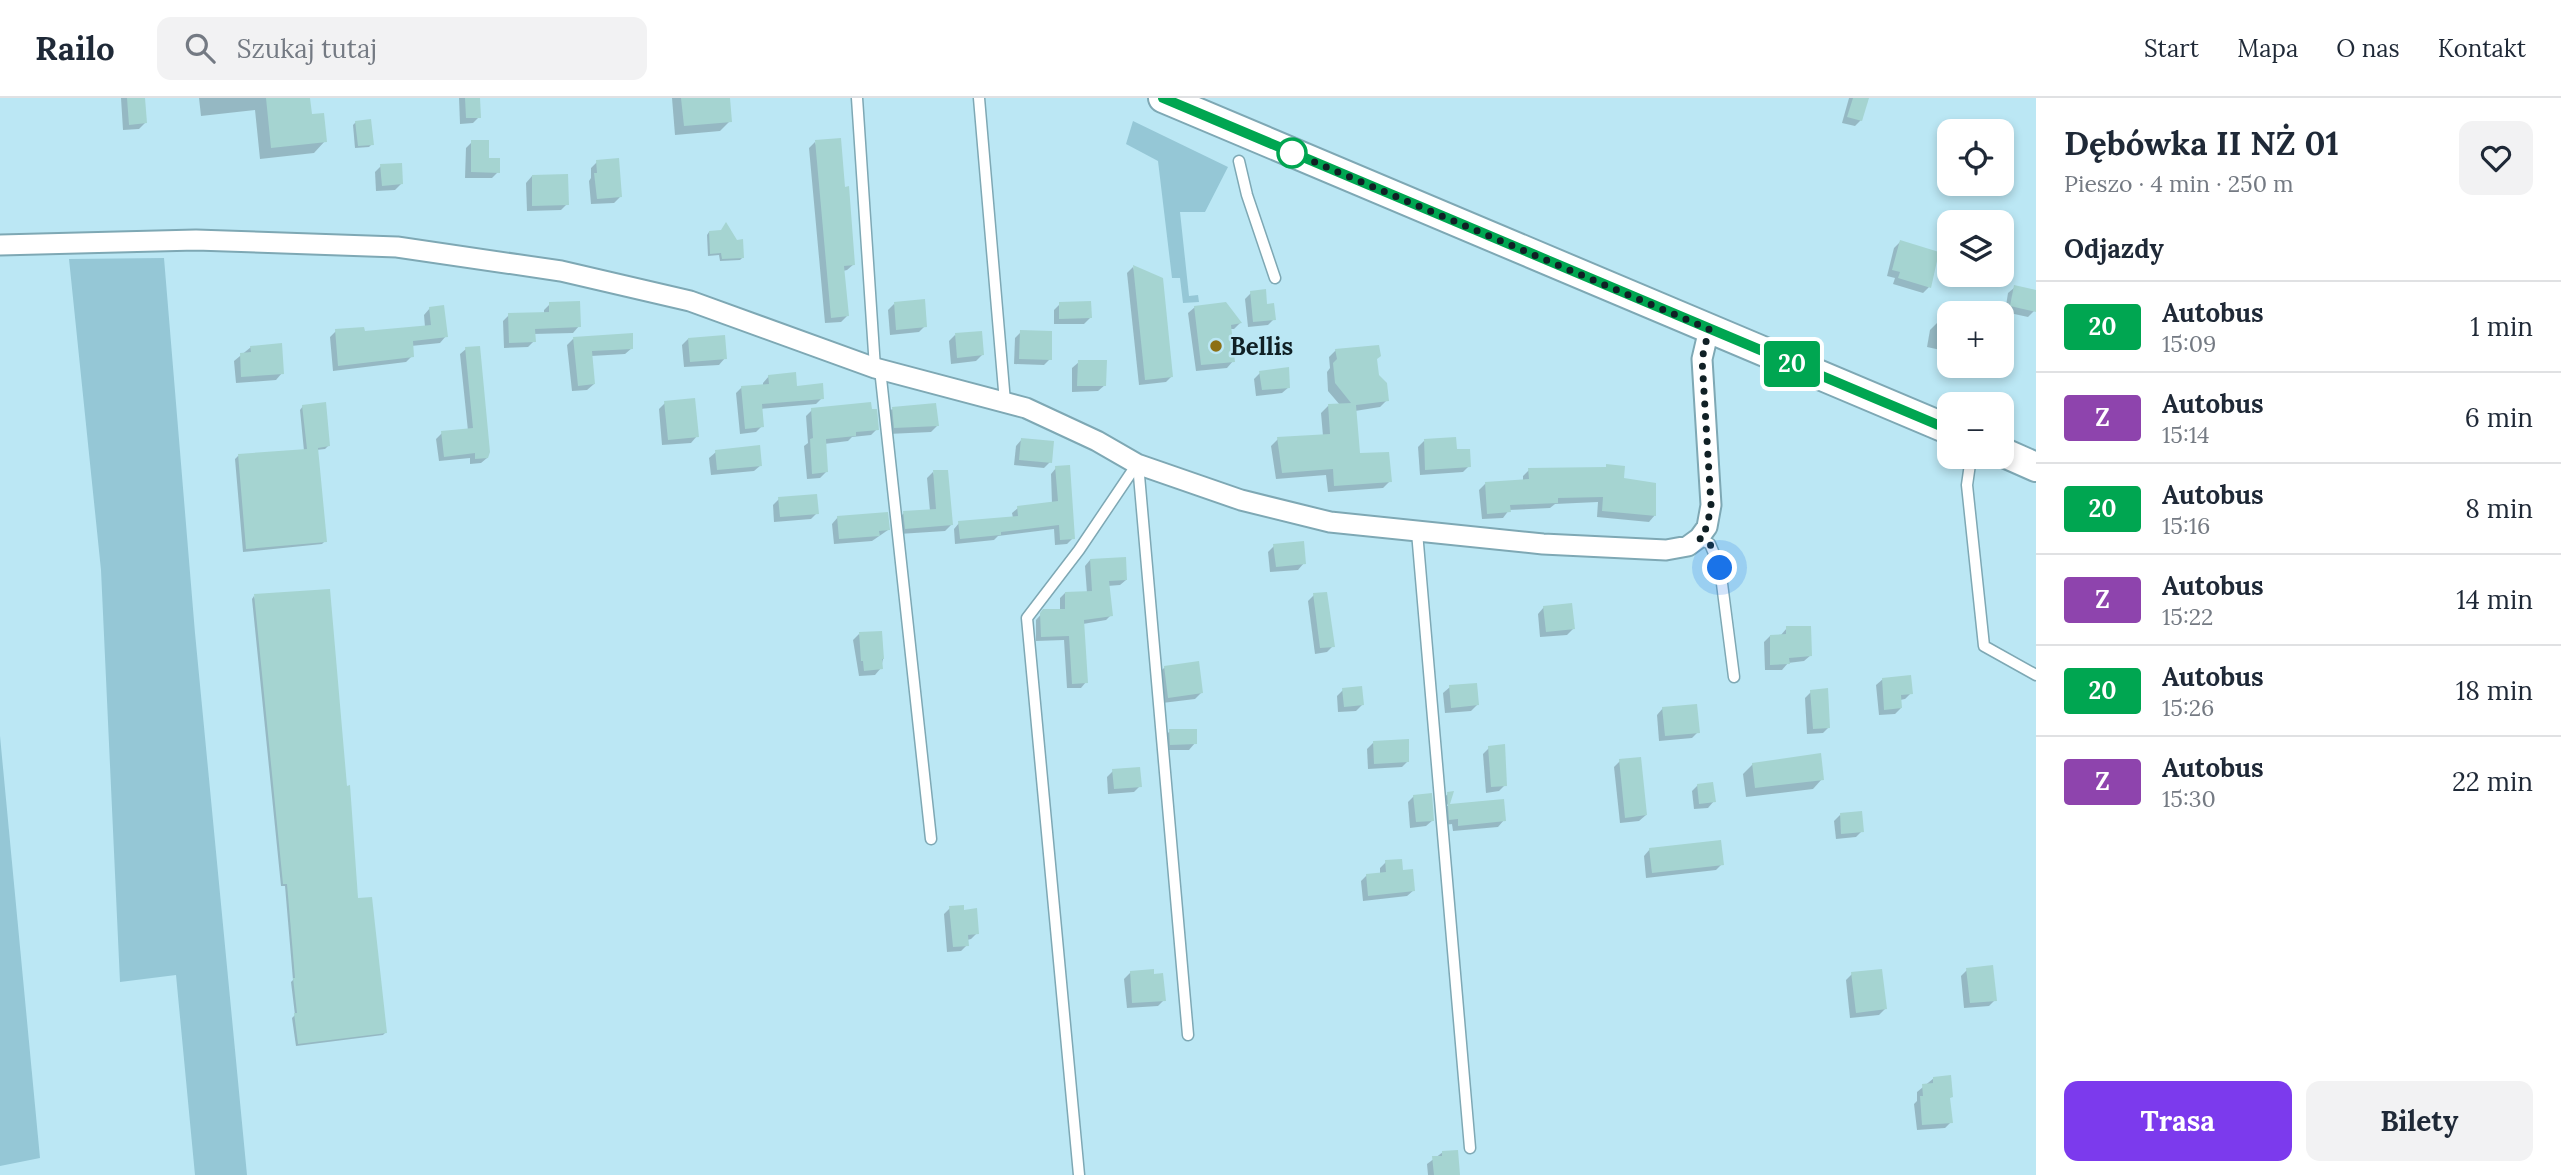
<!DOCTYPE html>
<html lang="pl">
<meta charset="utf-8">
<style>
:root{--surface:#fff;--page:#f2f2f3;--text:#1f2937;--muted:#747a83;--line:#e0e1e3;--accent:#7c3aed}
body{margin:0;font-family:Lora,serif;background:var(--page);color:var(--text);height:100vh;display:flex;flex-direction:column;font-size:26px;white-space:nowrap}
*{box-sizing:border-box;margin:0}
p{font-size:23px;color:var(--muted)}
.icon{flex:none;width:38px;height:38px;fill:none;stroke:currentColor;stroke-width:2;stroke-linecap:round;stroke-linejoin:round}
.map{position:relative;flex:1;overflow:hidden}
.side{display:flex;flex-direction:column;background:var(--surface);width:525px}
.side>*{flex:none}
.badge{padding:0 14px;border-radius:5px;font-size:24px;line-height:46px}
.tools{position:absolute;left:1937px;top:21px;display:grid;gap:14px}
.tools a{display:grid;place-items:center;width:77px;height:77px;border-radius:14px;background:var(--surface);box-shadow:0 4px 10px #0003;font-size:35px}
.you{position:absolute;width:35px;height:35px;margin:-18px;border:5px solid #fff;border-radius:50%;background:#1a73e8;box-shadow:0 0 0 10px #1a73e833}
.map>.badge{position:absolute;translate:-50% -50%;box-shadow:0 0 0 4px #fff}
h2{padding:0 28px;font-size:26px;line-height:63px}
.round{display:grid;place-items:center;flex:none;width:74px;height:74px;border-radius:14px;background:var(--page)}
.overview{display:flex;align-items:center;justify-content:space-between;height:119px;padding:0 28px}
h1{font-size:33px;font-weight:700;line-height:52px}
.action{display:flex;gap:14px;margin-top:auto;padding:14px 28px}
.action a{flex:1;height:80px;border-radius:14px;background:var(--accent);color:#fff;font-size:28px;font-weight:700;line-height:80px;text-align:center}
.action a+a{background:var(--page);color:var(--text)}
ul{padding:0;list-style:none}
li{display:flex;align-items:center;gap:21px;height:91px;padding:0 28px;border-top:2px solid var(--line)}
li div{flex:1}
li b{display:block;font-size:26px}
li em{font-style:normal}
li .badge{min-width:77px;font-weight:700;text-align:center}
header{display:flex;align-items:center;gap:42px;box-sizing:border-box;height:98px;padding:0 35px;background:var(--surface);border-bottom:2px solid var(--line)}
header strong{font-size:33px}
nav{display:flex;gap:38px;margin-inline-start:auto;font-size:24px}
.search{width:490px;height:63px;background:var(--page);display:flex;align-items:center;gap:18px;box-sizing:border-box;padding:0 24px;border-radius:14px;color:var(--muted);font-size:26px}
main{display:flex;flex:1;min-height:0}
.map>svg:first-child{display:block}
</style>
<header>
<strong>Railo</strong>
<div class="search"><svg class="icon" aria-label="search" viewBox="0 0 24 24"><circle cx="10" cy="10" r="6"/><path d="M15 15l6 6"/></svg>Szukaj tutaj</div>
<nav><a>Start</a><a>Mapa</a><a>O nas</a><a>Kontakt</a></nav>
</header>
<main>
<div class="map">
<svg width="2036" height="1077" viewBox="0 0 2036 1077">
<rect width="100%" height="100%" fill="#bbe7f4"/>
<!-- green -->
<g fill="#95c7d6">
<path d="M1133 23 1228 69 1205 114H1180L1189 198 1198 197 1199 204 1183 205 1180 180H1172L1158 63 1126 46Z"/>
<path d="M164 160 195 535 247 1077H195L176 877 120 884 101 472 69 161Z"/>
<path d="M1972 296C1989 297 2004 303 2011 319L2007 332 2002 334V306H1955L1960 300Z"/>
<path d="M0 638 40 1060 0 1068Z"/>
</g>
<!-- shadow -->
<g fill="#0003">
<path d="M121 0H144L145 25 139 31 123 32Z"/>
<path d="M199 0H309L311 18 325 43 314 55 260 61 255 12 201 18Z"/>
<path d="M459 0H478L479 19 473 25 460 26Z"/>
<path d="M672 0H715L730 23 720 33 675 37Z"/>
<path d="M1849 0H1867L1861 22 1855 28 1842 25Z"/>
<path d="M356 24 372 46 369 49 355 50 353 27Z"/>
<path d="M472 44 498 74 492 80H465L466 50Z"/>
<path d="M815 44 854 166 847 172 843 173 847 218 841 224 825 225 809 50Z"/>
<path d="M597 64 620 99 614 105 591 106 589 83 591 80V70Z"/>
<path d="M381 68 401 86 395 92 376 93 375 74Z"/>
<path d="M532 78 567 106 561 112 527 113 526 85Z"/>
<path d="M709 134 743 159 740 162 720 163 719 157 708 158 707 137Z"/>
<path d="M1900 144 1929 189 1923 195 1893 186 1895 180 1887 178 1894 150Z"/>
<path d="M1133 169 1172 278 1166 284 1139 287 1127 175Z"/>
<path d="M2015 189 2036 193 2034 213 2028 219 2005 214 2008 195Z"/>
<path d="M1251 195 1266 208 1274 221 1268 227 1248 229 1245 201Z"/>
<path d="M550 206 579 228 573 235 533 236 534 243 528 249 504 250 503 223 509 217 544 216V212Z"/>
<path d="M894 206 925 228 919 234 890 237 888 212Z"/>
<path d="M1060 206 1090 220 1084 226H1054V212Z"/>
<path d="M1195 209 1240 225 1234 231H1230L1233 263 1227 270 1196 273 1188 215Z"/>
<path d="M430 210 446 238 440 245 411 248 412 258 406 264 333 273 330 239 336 233 363 235 425 229 424 217Z"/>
<path d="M1943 219 1950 220V254L1927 249 1930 232Z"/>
<path d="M2002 231 2010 233 2006 255 2002 259Z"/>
<path d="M1021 234 1050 261 1044 267 1014 266 1015 240Z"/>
<path d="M955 237 982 257 976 263 951 266 949 243Z"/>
<path d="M573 241 632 250 625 256 591 258 594 286 587 292 572 293 567 247Z"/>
<path d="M688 241 725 260 719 267 684 269 682 247Z"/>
<path d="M251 249 282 275 276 282 236 285 234 263Z"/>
<path d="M466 251 487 360 481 365 470 366V360L439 363 436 341 442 335 468 333 460 256Z"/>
<path d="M1336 252 1375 261 1377 277 1387 302 1380 309 1355 313 1359 357 1390 383 1383 390 1328 394 1326 377 1276 381 1271 348 1278 341 1323 338 1321 315 1328 308 1340 307 1328 293 1327 274 1330 270 1329 259Z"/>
<path d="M1079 264 1105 287 1098 293 1072 294V270Z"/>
<path d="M1260 275 1289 289 1282 295 1256 298 1254 281Z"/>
<path d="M769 278 822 300 816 306 760 311 762 328 756 334 740 336 736 295 742 289 763 288V285Z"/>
<path d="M665 305 697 338 691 345 662 347 659 311Z"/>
<path d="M303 308 328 348 325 351 316 352 325 443 322 446 243 454 235 361 238 358 304 353 300 312Z"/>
<path d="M892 311 937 328 931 334 888 336 886 317Z"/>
<path d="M812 312 877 331 871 337 852 339 848 343 824 346 826 374 820 380 807 381 804 348 808 345 806 318Z"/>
<path d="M1022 341 1050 364 1044 370 1014 367 1016 348Z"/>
<path d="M1424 343 1455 353 1469 368 1463 374 1420 377 1418 349Z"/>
<path d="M716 354 761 367 754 373 711 377 709 360Z"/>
<path d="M1607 368 1622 382 1655 417 1649 424 1597 419 1598 404 1555 406 1550 410 1509 412 1503 420 1482 421 1479 392 1485 386 1523 383V378L1529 372 1605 370Z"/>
<path d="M1056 370 1073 440 1067 446 1055 447 1054 431 998 438 994 442 955 446 954 431 959 425 1013 420 1012 415 1018 410 1052 406 1051 376Z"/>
<path d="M933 374 951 427 945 433 899 436 898 421 904 415 930 413 927 380Z"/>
<path d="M779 401 817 415 811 421 774 424 773 407Z"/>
<path d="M838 419 888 432 872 443 834 446 832 426Z"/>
<path d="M1274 448 1304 465 1298 472 1270 474 1268 454Z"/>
<path d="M1090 462 1126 482 1120 487 1107 488 1111 517 1106 522 1083 526 1086 584 1081 590H1067L1064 542 1036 543V522L1044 513H1060V500L1065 495H1087L1085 468Z"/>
<path d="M1314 497 1333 548 1327 554 1315 556 1308 503Z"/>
<path d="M254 498 357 802 385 935 383 937 296 948 292 920 295 917 291 884 293 882 285 788H281L252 501Z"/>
<path d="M1544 509 1573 531 1567 537 1540 539 1538 516Z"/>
<path d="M1787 530 1811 557 1804 563 1788 565 1782 572H1765L1764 544 1770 538H1780Z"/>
<path d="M859 536 883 561 881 570 875 577 859 578 853 542Z"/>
<path d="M1165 569 1201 595 1195 601 1162 605 1159 575Z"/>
<path d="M1883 581 1911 595 1905 601 1900 602 1901 610 1895 616 1879 617 1876 587Z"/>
<path d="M1450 589 1477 607 1471 613 1445 615 1443 595Z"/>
<path d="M1343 592 1362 607 1356 613 1338 614 1337 598Z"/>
<path d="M1811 594 1829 629 1823 635 1807 636 1805 600Z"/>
<path d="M1663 610 1698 634 1692 640 1659 643 1657 617Z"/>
<path d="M1170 633 1195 645 1189 652H1165L1164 639Z"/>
<path d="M1373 645 1408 663 1402 669 1368 671 1367 651Z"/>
<path d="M1489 650 1505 687 1499 693 1486 695 1483 656Z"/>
<path d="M1620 663 1646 717 1639 723 1620 725 1614 669Z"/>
<path d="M1753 666 1822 681 1813 691 1746 699 1743 676Z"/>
<path d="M1113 673 1140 688 1134 694 1108 696 1107 679Z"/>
<path d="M1698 687 1714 703 1708 710 1694 711 1692 693Z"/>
<path d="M1452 695 1447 708 1502 703 1504 722 1498 729 1453 733 1452 726 1444 727 1441 702 1448 696Z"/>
<path d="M1414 698 1433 722 1426 728 1410 730 1408 704Z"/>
<path d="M1840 717 1862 733 1856 739 1836 741 1834 723Z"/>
<path d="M1650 751 1722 766 1716 772 1646 780 1644 758Z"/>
<path d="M1386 764 1401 774 1414 792 1407 798 1363 803 1361 783 1367 777 1380 776V770Z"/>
<path d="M950 810 963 814 977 835 971 841 967 842V847L961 853 947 854 944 816Z"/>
<path d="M1967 872 1995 902 1989 908 1964 910 1961 878Z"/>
<path d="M1131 874 1164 902 1158 908 1127 910 1124 881Z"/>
<path d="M1852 876 1885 911 1879 917 1850 920 1846 882Z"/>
<path d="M1934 980 1948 1001 1951 1024 1945 1030 1917 1032 1914 1006 1917 1003V994Z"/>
<path d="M1443 1054 1459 1077H1428L1427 1066Z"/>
</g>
<!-- building -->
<g fill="#a5d4d1">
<path d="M127 0H145L147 25 129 27Z"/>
<path d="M266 0H310L312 16 324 15 327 44 271 50Z"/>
<path d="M465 0H480L481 20H466Z"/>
<path d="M681 0H730L732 24 684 28Z"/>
<path d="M1853 0H1869L1862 23 1847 19Z"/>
<path d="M371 21 374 47 358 48 355 23Z"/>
<path d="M841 40 845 89 849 88 855 167 844 168 849 218 831 220 815 42Z"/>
<path d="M471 42H489V60H500V75L471 74Z"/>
<path d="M619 60 622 99 597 101 594 75H597L596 62Z"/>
<path d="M402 65 403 86 382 88 380 66Z"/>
<path d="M568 76 569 107 532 108V77Z"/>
<path d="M726 124 737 142 743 141 744 160 722 161 721 155 710 156 709 133 721 132Z"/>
<path d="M1900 142 1939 154 1931 190 1898 180 1900 174 1892 172Z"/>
<path d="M1133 167 1163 180 1173 279 1145 282Z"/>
<path d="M2014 187 2036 192V214L2010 208Z"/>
<path d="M1266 191 1267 206 1274 205 1276 222 1253 224 1250 193Z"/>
<path d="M925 201 927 229 896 232 894 204Z"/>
<path d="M580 203 581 229 535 231 536 244 509 245 508 215 549 214V204Z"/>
<path d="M1091 203 1092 220 1059 221V204Z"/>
<path d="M1226 204 1242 225 1231 227 1235 264 1201 267 1194 208Z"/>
<path d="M444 207 448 239 413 243 414 259 338 268 335 231 364 229 365 233 431 227 429 209Z"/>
<path d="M1020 232 1052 233V262L1019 261Z"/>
<path d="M982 233 984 257 957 260 955 235Z"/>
<path d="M633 235V251L592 253 595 286 578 288 573 239Z"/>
<path d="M725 237 727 261 690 264 688 240Z"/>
<path d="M282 245 284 276 241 279 240 255 251 254 250 248Z"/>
<path d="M1379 247 1381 258 1377 261 1379 277 1387 285 1389 303 1356 307 1360 355 1389 354 1392 384 1334 388 1333 371 1282 375 1277 339 1330 336 1328 306 1351 305 1335 285 1333 265 1337 261 1335 251Z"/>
<path d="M480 248 490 354 488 360 475 361V355L444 359 441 333 473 330 465 249Z"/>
<path d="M1078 262H1107L1106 288H1077Z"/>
<path d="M1289 269 1290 290 1262 292 1259 273Z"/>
<path d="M796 274 797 288 823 285 824 301 762 306 764 329 745 331 741 288 769 286 768 277Z"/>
<path d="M695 300 699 339 668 342 664 303Z"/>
<path d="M326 304 330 348 318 350 327 444 246 451 238 356 307 351 302 307Z"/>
<path d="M871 304 872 311H877L879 332 856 334V338L826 341 828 374 812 376 810 341 813 340 811 310Z"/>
<path d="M936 305 939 328 894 330 892 309Z"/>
<path d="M1456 339 1457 351H1470L1471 369 1425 372 1424 341Z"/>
<path d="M1021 340 1054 343 1052 365 1019 362Z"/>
<path d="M760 347 762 368 717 372 715 352Z"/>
<path d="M1606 366 1625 368 1624 380 1656 385V418L1602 413 1603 399 1558 400V405L1510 407 1511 414 1487 416 1485 384 1529 381 1528 370 1606 369Z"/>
<path d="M1070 367 1075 441 1060 442 1059 427 1001 434V437L960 441 958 423 1018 418 1017 408 1058 403 1055 368Z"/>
<path d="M933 372H948L953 427 905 431 903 413 936 411Z"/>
<path d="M817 396 819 416 780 419 778 399Z"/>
<path d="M888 414 890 432 879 433 880 438 839 441 837 418Z"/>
<path d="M1304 443 1306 466 1276 469 1273 446Z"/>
<path d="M1126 459 1127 482 1109 483 1113 518 1084 522 1088 585 1072 586 1069 538 1041 539 1040 515 1043 511H1065V494L1092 493 1090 461Z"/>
<path d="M330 491 347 688 350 687 358 800 372 799 387 935 298 946 294 915H297L293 880H295L287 786H283L254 496Z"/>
<path d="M1327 494 1335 549 1320 550 1313 495Z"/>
<path d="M1572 505 1575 531 1546 534 1543 508Z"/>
<path d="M1786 528H1811L1812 558 1789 560 1790 566 1770 567V537L1786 536Z"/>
<path d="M882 533 884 561H882L883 571 864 573 863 563H861L859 534Z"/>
<path d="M1199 563 1203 595 1168 600 1164 568Z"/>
<path d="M1911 577 1913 596 1901 597 1902 610 1884 612 1882 580Z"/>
<path d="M1477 585 1479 607 1451 610 1449 587Z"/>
<path d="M1362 588 1364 607 1344 609 1342 590Z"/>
<path d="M1828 590 1830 630 1813 631 1810 592Z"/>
<path d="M1697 606 1700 635 1665 638 1662 609Z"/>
<path d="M1169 631H1197V646L1170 647Z"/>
<path d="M1409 641V664L1374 666 1373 643Z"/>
<path d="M1505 646 1507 688 1491 689 1488 648Z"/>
<path d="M1821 655 1824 682 1755 690 1752 665Z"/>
<path d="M1641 659 1647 717 1625 720 1619 661Z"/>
<path d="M1140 669 1142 689 1114 691 1112 671Z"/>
<path d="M1713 684 1716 704 1699 706 1697 686Z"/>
<path d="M1454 693 1450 706 1504 701 1506 723 1458 728V721L1449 722 1447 694Z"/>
<path d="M1432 695 1434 723 1416 724 1413 697Z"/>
<path d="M1862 713 1864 734 1841 736 1840 715Z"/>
<path d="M1721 742 1724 767 1652 775 1649 750Z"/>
<path d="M1402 761 1403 772 1413 771 1415 793 1368 798 1366 776 1386 774 1385 762Z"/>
<path d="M964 807V812L977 810 979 836 968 837 969 848 953 849 949 808Z"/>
<path d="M1993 867 1997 903 1970 905 1966 870Z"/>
<path d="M1154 871V876L1163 875 1166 903 1132 905 1130 873Z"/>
<path d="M1882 871 1887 911 1856 915 1851 874Z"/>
<path d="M1951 977 1953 999 1950 1000 1953 1025 1922 1027 1920 998H1923L1922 986 1933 985V979Z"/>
<path d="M1458 1052 1460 1077H1434L1432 1058H1442V1053Z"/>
</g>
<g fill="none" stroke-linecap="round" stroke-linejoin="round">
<!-- lane casing -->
<g stroke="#7ea8b4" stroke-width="13">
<g id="lane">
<path d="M857 0 875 270"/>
<path d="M979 0 1005 304"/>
<path d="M1239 63 1247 97 1275 180"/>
<path d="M880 271 931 741"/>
<path d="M1971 359 1967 387 1984 548 2036 577"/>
<path d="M1138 366 1188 937"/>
<path d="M1417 434 1470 1050"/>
<path d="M1699 440 1710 446 1720 470 1734 579"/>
<path d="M1079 1077 1027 520 1079 452 1137 366"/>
</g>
</g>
<!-- street casing -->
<g stroke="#7ea8b4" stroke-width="23">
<path id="street" d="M0 147 196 142 397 149 561 173 690 203 875 270 1026 310 1097 343 1137 366 1241 402 1330 424 1543 446 1666 452 1688 448 1699 440 1707 429 1711 407 1702 261 1709 231"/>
</g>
<!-- secondary casing -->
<g stroke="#7ea8b4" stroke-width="32">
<g id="secondary">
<path d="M1163 0 1950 332"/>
<path d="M2002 354 2036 369"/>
</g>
</g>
<!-- lane -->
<use href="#lane" stroke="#fff" stroke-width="10"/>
<!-- street -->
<use href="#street" stroke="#fff" stroke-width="19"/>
<!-- secondary -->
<use href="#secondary" stroke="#fff" stroke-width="28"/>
</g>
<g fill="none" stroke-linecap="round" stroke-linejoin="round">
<!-- line casing -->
<g stroke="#fff" stroke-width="16">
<path id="line" d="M1163 0 1950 332"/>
</g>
<!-- line -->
<use href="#line" stroke="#00a651" stroke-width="10"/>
<!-- walk -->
<path stroke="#102025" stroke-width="7" stroke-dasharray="0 12.6" d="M1292 55 1286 52 1709 231 1702 261 1711 407 1707 429 1699 440 1710 446 1720 470"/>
</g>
<!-- markers -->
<circle fill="#fff" stroke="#00a651" stroke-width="3.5" cx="1292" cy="55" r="14"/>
<circle fill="#8d7014" stroke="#bbe7f4" stroke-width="2.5" cx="1216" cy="248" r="7"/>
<g text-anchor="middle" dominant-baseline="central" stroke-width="5" stroke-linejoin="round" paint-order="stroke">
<!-- poi labels -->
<g font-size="24" font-weight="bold" fill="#102025" stroke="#bbe7f4" text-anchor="start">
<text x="1230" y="248">Bellis</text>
</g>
</g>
</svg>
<div class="tools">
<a><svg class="icon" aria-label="locate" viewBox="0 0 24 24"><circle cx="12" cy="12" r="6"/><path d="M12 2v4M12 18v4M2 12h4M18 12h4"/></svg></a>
<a><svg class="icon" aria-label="layers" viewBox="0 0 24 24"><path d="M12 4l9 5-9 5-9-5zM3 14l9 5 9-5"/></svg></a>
<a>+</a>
<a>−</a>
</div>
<div class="you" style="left:1720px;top:470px"></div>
<b class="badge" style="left:1792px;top:266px;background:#00a651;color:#fff">20</b>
</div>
<section class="side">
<div class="overview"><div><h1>Dębówka II NŻ 01</h1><p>Pieszo · 4 min · 250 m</p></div><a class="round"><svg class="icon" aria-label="heart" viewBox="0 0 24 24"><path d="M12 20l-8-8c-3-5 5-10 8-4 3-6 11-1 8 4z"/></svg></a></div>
<h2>Odjazdy</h2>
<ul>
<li><span class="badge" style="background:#00a651;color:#fff">20</span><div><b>Autobus</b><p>15:09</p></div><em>1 min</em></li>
<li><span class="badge" style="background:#8e44ad;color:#fff">Z</span><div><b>Autobus</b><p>15:14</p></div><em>6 min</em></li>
<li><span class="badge" style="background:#00a651;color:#fff">20</span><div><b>Autobus</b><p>15:16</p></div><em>8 min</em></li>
<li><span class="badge" style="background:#8e44ad;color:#fff">Z</span><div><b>Autobus</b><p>15:22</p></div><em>14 min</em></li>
<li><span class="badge" style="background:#00a651;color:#fff">20</span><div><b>Autobus</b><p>15:26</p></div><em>18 min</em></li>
<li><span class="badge" style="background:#8e44ad;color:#fff">Z</span><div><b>Autobus</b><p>15:30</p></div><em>22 min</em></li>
</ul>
<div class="action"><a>Trasa</a><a>Bilety</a></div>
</section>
</main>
